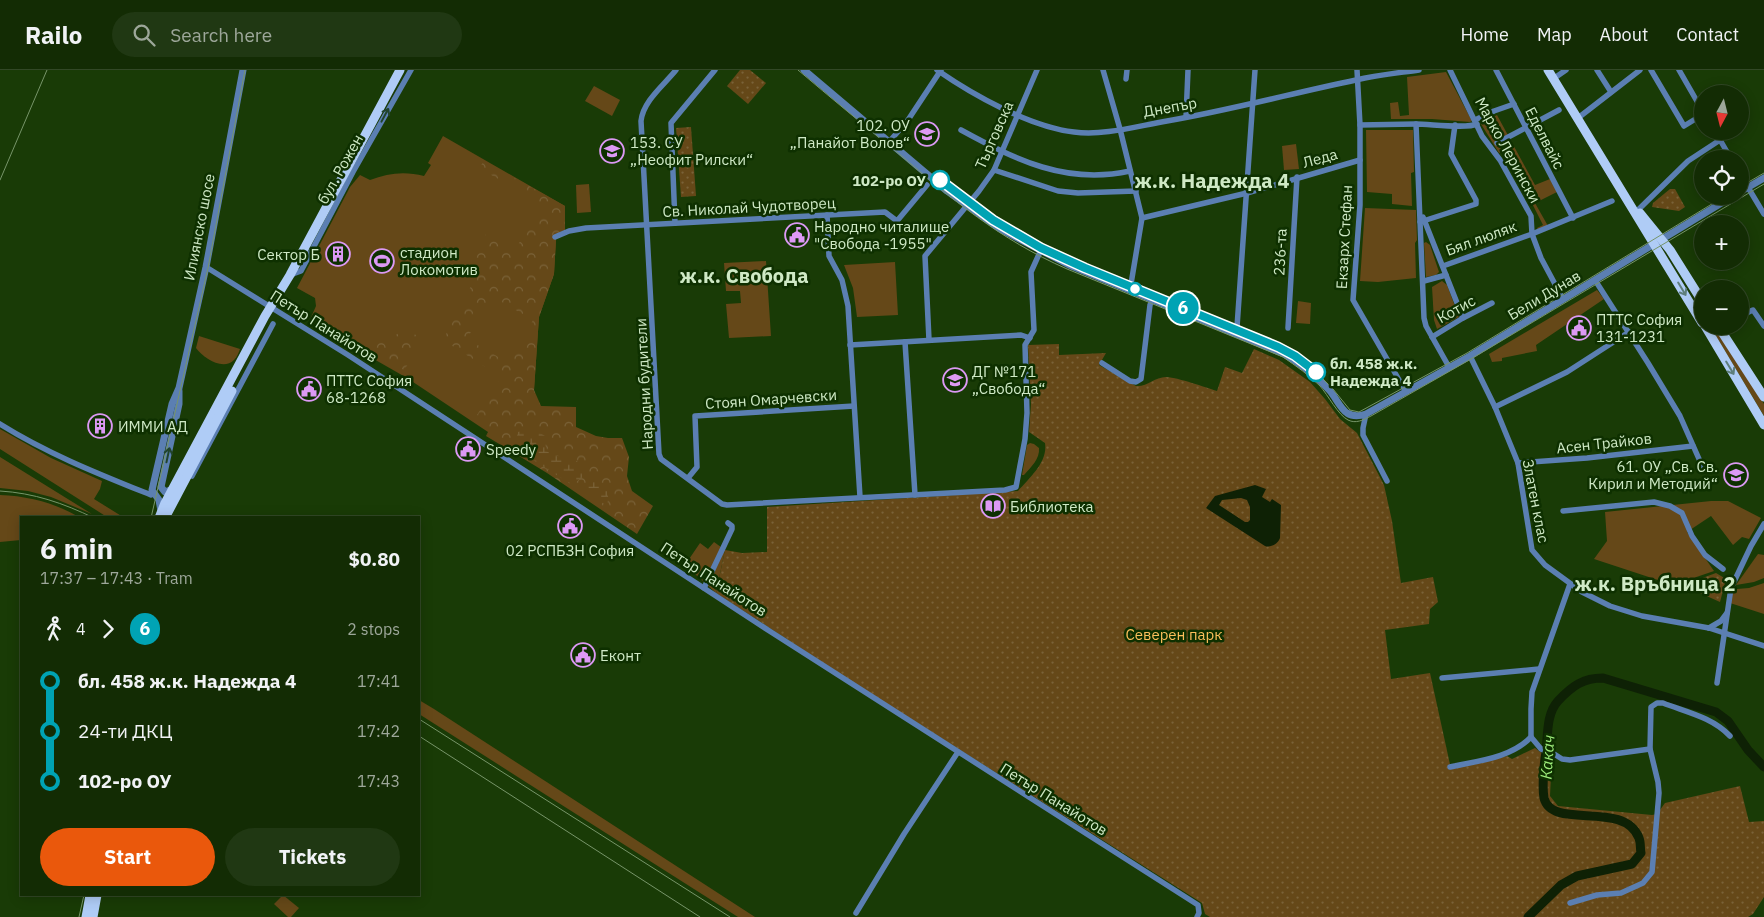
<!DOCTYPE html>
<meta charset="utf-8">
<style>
:root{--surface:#132c04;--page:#203813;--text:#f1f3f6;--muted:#9da79a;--line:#324826;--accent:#ea580c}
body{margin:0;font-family:"IBM Plex Sans",sans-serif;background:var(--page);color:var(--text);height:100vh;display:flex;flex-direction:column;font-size:19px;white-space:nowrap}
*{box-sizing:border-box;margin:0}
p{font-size:16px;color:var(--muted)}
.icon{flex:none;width:28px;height:28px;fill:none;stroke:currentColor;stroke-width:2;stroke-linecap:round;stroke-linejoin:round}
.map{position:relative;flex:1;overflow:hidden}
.panel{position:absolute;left:20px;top:446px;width:400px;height:380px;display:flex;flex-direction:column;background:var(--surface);border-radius:0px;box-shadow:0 2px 12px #0003,0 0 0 1px var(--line)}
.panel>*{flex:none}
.badge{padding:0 10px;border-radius:16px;font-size:18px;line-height:32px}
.needle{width:32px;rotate:187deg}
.buttons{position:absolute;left:1694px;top:15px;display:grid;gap:10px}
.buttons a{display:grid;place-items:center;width:55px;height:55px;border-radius:50%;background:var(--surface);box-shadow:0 2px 12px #0003,0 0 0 1px var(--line);font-size:25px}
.map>.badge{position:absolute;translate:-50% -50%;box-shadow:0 0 0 2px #fff}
.legs{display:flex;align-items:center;gap:8px;height:55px;padding:0 20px;font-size:16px}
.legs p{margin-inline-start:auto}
.summary{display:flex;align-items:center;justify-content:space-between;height:85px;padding:0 20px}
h1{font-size:28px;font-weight:800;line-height:38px}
.primary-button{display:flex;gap:10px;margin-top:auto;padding:10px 20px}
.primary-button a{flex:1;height:58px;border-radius:30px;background:var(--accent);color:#fff;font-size:20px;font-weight:800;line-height:58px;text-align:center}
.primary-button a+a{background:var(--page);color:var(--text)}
ul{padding:0 20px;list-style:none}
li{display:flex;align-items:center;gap:18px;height:50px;font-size:19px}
li i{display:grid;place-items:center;width:8px;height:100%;margin:0 6px;background:currentColor}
li i::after{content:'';width:12px;height:12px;margin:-6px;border:4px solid;border-radius:50%;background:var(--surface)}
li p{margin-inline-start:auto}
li:first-child i{background:linear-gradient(#0000 50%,currentColor 0)}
li:last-child i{background:linear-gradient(currentColor 50%,#0000 0)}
header{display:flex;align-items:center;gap:30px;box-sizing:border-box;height:70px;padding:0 25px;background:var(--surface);border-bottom:1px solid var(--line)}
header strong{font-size:24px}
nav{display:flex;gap:28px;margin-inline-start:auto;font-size:18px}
.search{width:350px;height:45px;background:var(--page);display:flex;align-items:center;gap:12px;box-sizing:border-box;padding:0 18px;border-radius:28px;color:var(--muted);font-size:19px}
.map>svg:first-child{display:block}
</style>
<header>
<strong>Railo</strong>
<div class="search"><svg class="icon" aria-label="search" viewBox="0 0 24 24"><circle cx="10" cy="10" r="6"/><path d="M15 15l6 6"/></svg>Search here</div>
<nav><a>Home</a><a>Map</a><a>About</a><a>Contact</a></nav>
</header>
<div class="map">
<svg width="1764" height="847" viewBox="0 0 1764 847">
<defs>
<pattern id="forest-crowns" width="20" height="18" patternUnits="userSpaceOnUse" patternTransform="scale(1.25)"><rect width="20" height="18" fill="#654818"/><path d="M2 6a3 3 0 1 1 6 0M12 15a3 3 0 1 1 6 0" fill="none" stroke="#7a6238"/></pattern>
<pattern id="wetland-marsh" width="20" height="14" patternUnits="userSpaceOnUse" patternTransform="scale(1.25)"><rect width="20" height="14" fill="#654818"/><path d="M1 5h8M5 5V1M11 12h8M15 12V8" fill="none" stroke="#7a6238"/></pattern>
<pattern id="park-dots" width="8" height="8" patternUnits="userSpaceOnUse" patternTransform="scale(1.25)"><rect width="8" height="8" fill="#654818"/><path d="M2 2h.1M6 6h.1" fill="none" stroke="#7a6238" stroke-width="1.8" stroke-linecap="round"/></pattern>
</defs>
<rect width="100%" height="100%" fill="#193b06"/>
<!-- green -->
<g fill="#654818">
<path d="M1446 2 1472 51 1470 52 1432 49H1391L1390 33 1398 32 1400 46 1409 45 1407 7Z"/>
<path d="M594 16 620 30 612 46 585 31Z"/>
<path d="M1497 45 1535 115 1550 109 1557 122 1535 133 1548 156 1538 160 1537 158 1543 155 1505 80 1499 83 1481 54Z"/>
<path d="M1366 60H1413L1414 102 1411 103 1412 136 1392 134V124L1367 122Z"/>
<path d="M443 66 565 136V160L554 165 556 170 554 204 539 247 534 320 486 366 488 362 407 308 309 252 316 236 315 228 297 218 350 117 360 105 370 110C388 103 405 101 424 106L431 95 428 93Z"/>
<path d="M1296 74 1299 99 1284 100 1282 76Z"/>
<path d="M589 114 591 142 577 143 576 115Z"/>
<path d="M1365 138 1416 140 1417 170 1415 173 1416 208 1378 212 1360 211Z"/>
<path d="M1426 172 1430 175 1439 202 1436 205 1426 207 1424 173Z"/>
<path d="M766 191 771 266 729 268 726 234 741 233 740 221H726L724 193Z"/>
<path d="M895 192 898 245 857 247 853 218 844 195Z"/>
<path d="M1442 211 1447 215 1459 247 1437 259 1434 250 1432 217Z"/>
<path d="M1597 220 1604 229 1536 275 1537 281 1502 288V291L1492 292 1489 284Z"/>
<path d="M1298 231 1311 233 1310 254 1296 253Z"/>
<path d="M1710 256H1713L1764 334V346Z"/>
<path d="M199 266 240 279C239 282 237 287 234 290 223 301 203 288 196 278Z"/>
<path d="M0 359 51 388 102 411 100 419 94 429 123 447H107L0 379Z"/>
<path d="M1030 373 1034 374 1039 378C1040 389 1031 397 1024 405H1022L1027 375Z"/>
<path d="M0 387 92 444 51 427 28 421 0 418Z"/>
<path d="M0 425C28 426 55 433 79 447L21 448V470L0 472Z"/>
<path d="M1711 431H1728L1761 448 1749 469 1742 467 1733 475 1711 446 1687 462 1714 501 1673 515 1594 489 1607 471 1605 442Z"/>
<path d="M714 472 725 480 716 523 685 495 700 473 708 479Z"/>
<path d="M1758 484 1764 485V508L1754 512 1736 515Z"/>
<path d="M1764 513V544L1730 533V526L1737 519 1749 518Z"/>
<path d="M419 630 434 639 755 847H738L419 644Z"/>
<path d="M283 825 299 838 291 847H288L274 834Z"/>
</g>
<!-- forest -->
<g fill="url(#forest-crowns)" fill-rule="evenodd">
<path d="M484 91 565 136V160L554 165 556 170 554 204 539 247 534 320 541 336 576 337V357L596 366 608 368H622L629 387 627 406 632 421 653 436 637 464 547 403 486 366 489 362 477 345 501 307 443 270 482 195 473 189 486 164 515 180 542 134 479 98ZM491 226 533 250 509 293 467 269Z"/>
<path d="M405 259 425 270 404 300 337 265 339 262C351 271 371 275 386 269 393 267 399 263 405 259Z"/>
</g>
<!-- wetland -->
<g fill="url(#wetland-marsh)">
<path d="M532 358 545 366 546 381 557 386 573 387 588 403 572 415 524 384 515 374 518 362Z"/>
<path d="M596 409C607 416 610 423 607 435L584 424 583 419Z"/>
</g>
<!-- park -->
<g fill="url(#park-dots)">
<path d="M740 0H750L766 13 748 34 727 16Z"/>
<path d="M691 57 696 126 681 127 676 58Z"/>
<path d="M1670 119H1675L1685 137 1679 141 1652 137 1653 133Z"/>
<path d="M1059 274V285L1106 283 1099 295 1136 316C1147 317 1155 307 1166 307 1180 308 1204 317 1217 321L1225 297 1242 303 1254 279 1279 290 1310 312 1325 329 1340 349 1357 363 1384 415 1392 451 1401 513 1433 507 1438 532 1430 539 1429 554 1385 560 1391 609 1430 603 1451 699 1507 686 1512 689 1535 678 1540 682 1552 684 1550 726 1558 736 1652 745 1657 744 1665 733 1740 716 1749 752 1764 751V827L1753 844 1748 847H1210L1205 844 1202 833 859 616 716 523 725 480 742 483 767 482V437L1018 421C1030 407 1048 392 1045 373L1029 362 1031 334 1028 275Z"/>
<path d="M1716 503 1726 509 1720 532 1691 519 1694 511Z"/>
</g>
<!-- water -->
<path fill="#0e2105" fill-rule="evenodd" d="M1255 415 1266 419 1262 427 1270 432 1272 429 1281 435 1280 468C1278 474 1270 478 1265 476L1206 438 1215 426ZM1241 428 1247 430 1250 437V450L1248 452H1245L1219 435 1222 430Z"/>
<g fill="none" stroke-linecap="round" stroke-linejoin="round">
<!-- river -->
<path stroke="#0e2105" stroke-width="9" d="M1528 847 1561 815 1577 806 1632 794 1641 783C1640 779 1641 773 1639 768 1624 729 1552 761 1544 728 1542 717 1544 693 1546 682 1548 666 1546 644 1558 631 1572 616 1583 608 1603 608L1716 642 1728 651 1748 680 1764 697"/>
<!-- minor -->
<g stroke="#5b7fb2" stroke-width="5.5">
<path d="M676 0C664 15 643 31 641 51L659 384 661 389 722 434 727 435 1005 420 1016 417 1025 369 1027 343 1025 275 1034 260 1031 202 1040 182"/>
<path d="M937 0C973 25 1030 57 1074 62 1104 66 1137 56 1167 51 1231 40 1293 23 1356 10 1377 5 1398 3 1419 0"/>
<path d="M1103 0 1120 59 1142 148 1131 214 1129 220"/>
<path d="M1357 0 1360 55V135L1353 230 1406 322"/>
<path d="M1450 0 1482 66 1500 90 1531 146 1532 164 1541 188 1563 229"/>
<path d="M1496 0 1573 148"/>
<path d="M1597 0 1611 22"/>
<path d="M1651 0 1684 56 1702 45"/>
<path d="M1679 0 1702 40"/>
<path d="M1126 9 1127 0"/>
<path d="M1553 9 1566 0"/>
<path d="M1186 47 1188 0"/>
<path d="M1578 48 1640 0"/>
<path d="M1475 50 1494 41 1514 34"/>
<path d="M1360 55 1416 54"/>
<path d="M961 60C1016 90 1066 115 1130 101"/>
<path d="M1715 61 1731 89"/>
<path d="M889 72 908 50 941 0"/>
<path d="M1497 73 1559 40"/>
<path d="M994 100 1058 121 1078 123 1136 121"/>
<path d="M1740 104 1764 144"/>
<path d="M1638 140 1688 91 1720 70"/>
<path d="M827 145 829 186 842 210 848 236 860 427"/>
<path d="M1423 147 1463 248"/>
<path d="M1142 148 1247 123 1360 90"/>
<path d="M1420 152 1476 134V130L1451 84 1455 55"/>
<path d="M675 153 671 53 715 0"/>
<path d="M555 167 569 161 586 158 885 142 897 151 927 115"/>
<path d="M1443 196 1532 164 1612 131"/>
<path d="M206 197 348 285 771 562 1198 835 1199 843 1197 847"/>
<path d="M290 205 301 201 353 102 411 0"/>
<path d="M1595 210 1648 293 1680 346 1703 398"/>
<path d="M1424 211 1446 205"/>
<path d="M1740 246 1753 240 1764 256"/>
<path d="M1288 258 1297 107"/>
<path d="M1235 263 1237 257 1255 0"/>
<path d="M1432 267 1463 248 1492 233"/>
<path d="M929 270 925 186 979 121 994 100 1037 0"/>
<path d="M905 272 915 425"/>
<path d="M850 275 1021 265 1030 268"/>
<path d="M1470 286 1495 337 1518 393 1532 480 1545 495 1582 522 1610 536 1642 546 1709 558 1764 576"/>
<path d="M1102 293 1130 311 1136 312 1141 309 1150 235 1152 230"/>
<path d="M1449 297 1426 256 1424 248 1416 54C1430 54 1467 59 1477 54"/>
<path d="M1495 337 1567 302 1629 262"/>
<path d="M1366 344 1363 358V365L1387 411"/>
<path d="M0 354C48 384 99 404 151 425L152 420"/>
<path d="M1518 393 1587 388 1693 376"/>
<path d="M192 406 273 254"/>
<path d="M688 408 697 397 695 346 854 336"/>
<path d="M1563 441 1654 432 1670 436 1682 443 1692 466 1705 485 1723 499"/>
<path d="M704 518 732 459V456L728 453"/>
<path d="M1709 558 1721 551 1727 543"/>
<path d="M1442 608 1539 599"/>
<path d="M1717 613 1731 518 1751 476 1764 454"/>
<path d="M1531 667 1541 679 1551 682 1562 689 1570 690 1650 679"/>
<path d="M1450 697C1477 691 1511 688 1531 667V639L1532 622 1570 514"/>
<path d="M1570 833 1597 825 1621 823 1643 813 1652 802 1659 723 1658 712 1650 679 1651 637 1657 633H1663C1686 642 1712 647 1730 666"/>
<path d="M856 843 904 764 958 682"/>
</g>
<!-- tertiary -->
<g stroke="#5b7fb2" stroke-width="7">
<path d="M804 0 947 121 1000 159 1069 195 1284 284C1301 294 1317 306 1330 321 1336 328 1340 338 1347 343 1353 347 1360 346 1366 344L1470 286 1733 126"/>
<path d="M1740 122 1764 108"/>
<path d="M173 419 165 422 161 417 179 334V321"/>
<path d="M161 441 159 430 152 420 172 334 179 318 206 197 243 0"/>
</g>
<!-- primary -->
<g stroke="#afccf6" stroke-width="9">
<path d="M1548 0 1702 253"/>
<path d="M1640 143 1670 180 1702 231"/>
<path d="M1705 256 1764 355"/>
<path d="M1718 256 1764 327"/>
<path d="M159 448 165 433 265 246 290 205 400 0"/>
<path d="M165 448 232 321"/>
<path d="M86 847 90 825"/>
<path d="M93 847 97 825"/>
</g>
<!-- tram -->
<g stroke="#779569" stroke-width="1">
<path d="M798 0C831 28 865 56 898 83 953 130 999 169 1067 199L1283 287C1296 296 1309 305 1320 316 1328 325 1338 345 1348 350 1356 354 1363 350 1371 346L1471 289 1764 114"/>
<path d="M1740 117 1764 103"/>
<path d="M1163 230 1209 249"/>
<path d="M1292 284 1316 302 1333 319 1350 340 1359 342 1467 283 1725 126"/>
<path d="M151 448 208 198 245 0"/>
<path d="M79 847 84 825"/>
</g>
<!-- rail -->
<g stroke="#779569" stroke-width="1">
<path d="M0 110 47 0"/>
<path d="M0 421C34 423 63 433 94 448"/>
<path d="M419 649 730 847"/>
<path d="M419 666 700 847"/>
</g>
</g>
<!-- one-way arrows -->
<defs><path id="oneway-shaft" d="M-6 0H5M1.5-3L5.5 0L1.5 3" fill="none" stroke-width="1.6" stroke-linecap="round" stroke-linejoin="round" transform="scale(1.25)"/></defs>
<g stroke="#21442c">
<use href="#oneway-shaft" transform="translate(385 45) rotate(-62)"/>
<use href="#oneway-shaft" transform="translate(168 385) rotate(-78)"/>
</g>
<g stroke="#5e7e7b">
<use href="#oneway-shaft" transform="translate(1682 219) rotate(59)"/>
<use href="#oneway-shaft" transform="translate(1730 298) rotate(59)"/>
</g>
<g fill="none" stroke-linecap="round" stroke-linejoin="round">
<!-- line-1 casing -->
<g stroke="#fff" stroke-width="11">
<path id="line-1" d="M940 110 993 150 1041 178 1085 198 1278 277 1295 286 1316 302"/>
</g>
<!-- line-1 -->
<use href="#line-1" stroke="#00a3b4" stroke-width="8"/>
</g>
<!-- icons -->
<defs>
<g id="school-ring" transform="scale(1.25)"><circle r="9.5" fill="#0e3000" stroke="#dc99f4" stroke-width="1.5"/><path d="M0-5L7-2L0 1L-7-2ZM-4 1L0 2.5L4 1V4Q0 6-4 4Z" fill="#dc99f4"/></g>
<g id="civic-ring" transform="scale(1.25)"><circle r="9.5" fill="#0e3000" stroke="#dc99f4" stroke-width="1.5"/><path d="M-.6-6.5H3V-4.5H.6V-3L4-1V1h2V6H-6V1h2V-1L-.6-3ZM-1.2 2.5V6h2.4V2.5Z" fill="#dc99f4"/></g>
<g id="building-ring" transform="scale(1.25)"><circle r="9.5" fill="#0e3000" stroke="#dc99f4" stroke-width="1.5"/><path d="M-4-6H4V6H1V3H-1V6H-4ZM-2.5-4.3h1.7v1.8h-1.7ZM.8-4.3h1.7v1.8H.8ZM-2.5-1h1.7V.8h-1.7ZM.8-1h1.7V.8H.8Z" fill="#dc99f4"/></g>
<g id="stadium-ring" transform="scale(1.25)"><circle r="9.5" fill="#0e3000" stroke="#dc99f4" stroke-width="1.5"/><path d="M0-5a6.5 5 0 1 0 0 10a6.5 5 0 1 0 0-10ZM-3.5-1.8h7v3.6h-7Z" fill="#dc99f4"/></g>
<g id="library-ring" transform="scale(1.25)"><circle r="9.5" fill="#0e3000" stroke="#dc99f4" stroke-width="1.5"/><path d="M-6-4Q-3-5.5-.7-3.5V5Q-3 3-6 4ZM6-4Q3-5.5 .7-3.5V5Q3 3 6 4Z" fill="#dc99f4"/></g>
</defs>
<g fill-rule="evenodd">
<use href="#school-ring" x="927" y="64"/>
<use href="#school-ring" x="612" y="81"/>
<use href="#civic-ring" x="797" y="165"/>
<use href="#building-ring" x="338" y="184"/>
<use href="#stadium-ring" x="382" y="191"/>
<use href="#civic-ring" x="1579" y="258"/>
<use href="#school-ring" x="955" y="310"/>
<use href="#civic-ring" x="309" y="319"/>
<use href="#building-ring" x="100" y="356"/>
<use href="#civic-ring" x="468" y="379"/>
<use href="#school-ring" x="1736" y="405"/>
<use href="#library-ring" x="993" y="436"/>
<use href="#civic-ring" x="570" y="456"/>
<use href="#civic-ring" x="583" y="585"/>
</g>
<!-- markers -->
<g fill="#fff" stroke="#00a3b4" stroke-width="2.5">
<circle cx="940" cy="110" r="9"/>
<circle cx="1135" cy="219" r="6"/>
<circle cx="1316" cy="302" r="9"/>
</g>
<g text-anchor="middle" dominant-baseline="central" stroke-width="5" stroke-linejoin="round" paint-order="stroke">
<!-- street labels -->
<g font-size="15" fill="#cfe9c5" stroke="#0e3000">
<text transform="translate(1170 37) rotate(-10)">Днепър</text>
<text transform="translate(994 65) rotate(-66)">Търговска</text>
<text transform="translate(1545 68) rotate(63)">Еделвайс</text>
<text transform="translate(1508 80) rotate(61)">Марко Лерински</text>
<text transform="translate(1320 88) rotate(-15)">Леда</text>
<text transform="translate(340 99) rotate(-61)">бул. Рожен</text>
<text transform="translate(749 137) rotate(-3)">Св. Николай Чудотворец</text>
<text transform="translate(199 157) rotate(-79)">Илиянско шосе</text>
<text transform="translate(1344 167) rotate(-87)">Екзарх Стефан</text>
<text transform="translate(1481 168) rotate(-20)">Бял люляк</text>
<text transform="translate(1280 182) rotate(-87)">236-та</text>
<text transform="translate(1544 225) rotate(-31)">Бели Дунав</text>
<text transform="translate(1456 239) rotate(-29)">Котис</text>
<text transform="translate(324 256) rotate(32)">Петър Панайотов</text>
<text transform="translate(644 314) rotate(-93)">Народни будители</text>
<text transform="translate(771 329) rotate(-4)">Стоян Омарчевски</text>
<text transform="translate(1604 373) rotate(-6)">Асен Трайков</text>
<text transform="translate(1536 431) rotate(79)">Златен клас</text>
<text transform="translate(714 509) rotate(33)">Петър Панайотов</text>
<text transform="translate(1054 729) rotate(32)">Петър Панайотов</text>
</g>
<!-- poi labels -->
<g font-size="15" fill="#cfe9c5" stroke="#0e3000" text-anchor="start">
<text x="910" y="55" text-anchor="end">102. ОУ<tspan x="910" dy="17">„Панайот Волов“</tspan></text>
<text x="630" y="72">153. СУ<tspan x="630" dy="17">„Неофит Рилски“</tspan></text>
<text x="814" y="156">Народно читалище<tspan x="814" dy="17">"Свобода -1955"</tspan></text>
<text x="400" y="182">стадион<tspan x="400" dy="17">Локомотив</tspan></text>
<text x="320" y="184" text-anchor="end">Сектор Б</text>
<text x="1596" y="249">ПТТС София<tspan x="1596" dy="17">131-1231</tspan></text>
<text x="972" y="301">ДГ №171<tspan x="972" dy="17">„Свобода“</tspan></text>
<text x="326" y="310">ПТТС София<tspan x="326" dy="17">68-1268</tspan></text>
<text x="118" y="356">ИММИ АД</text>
<text x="486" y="379">Speedy</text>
<text x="1718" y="396" text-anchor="end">61. ОУ „Св. Св.<tspan x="1718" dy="17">Кирил и Методий“</tspan></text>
<text x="1010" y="436">Библиотека</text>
<text x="570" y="480" text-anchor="middle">02 РСПБЗН София</text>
<text x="600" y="585">Еконт</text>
</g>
<!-- stop labels -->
<g font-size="15" font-weight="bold" fill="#cfe9c5" stroke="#0e3000" text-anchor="end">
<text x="926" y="110">102-ро ОУ</text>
<text x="1330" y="293" text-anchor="start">бл. 458 ж.к.<tspan x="1330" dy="17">Надежда 4</tspan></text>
</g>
<!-- park labels -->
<g font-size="15" fill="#fbbe5b" stroke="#0e3000">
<text x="1174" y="564">Северен парк</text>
</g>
<!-- water labels -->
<g font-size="16" font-style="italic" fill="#9ceb79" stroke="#0e3000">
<text transform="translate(1547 687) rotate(-86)">Какач</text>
</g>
<!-- district labels -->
<g font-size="20" font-weight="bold" fill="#cfe9c5" stroke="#0e3000">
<text x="1212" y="110">ж.к. Надежда 4</text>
<text x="744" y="205">ж.к. Свобода</text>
<text x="1655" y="513">ж.к. Връбница 2</text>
</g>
</g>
</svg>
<div class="buttons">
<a><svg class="needle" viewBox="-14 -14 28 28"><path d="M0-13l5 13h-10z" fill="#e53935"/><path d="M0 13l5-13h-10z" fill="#9da79a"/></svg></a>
<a><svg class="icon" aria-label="locate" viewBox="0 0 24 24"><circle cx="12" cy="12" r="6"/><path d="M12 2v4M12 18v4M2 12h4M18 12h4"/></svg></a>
<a>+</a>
<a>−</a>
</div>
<b class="badge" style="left:1183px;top:238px;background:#00a3b4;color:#fff">6</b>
<section class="panel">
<div class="summary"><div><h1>6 min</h1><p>17:37 – 17:43 · Tram</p></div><b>$0.80</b></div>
<div class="legs"><svg class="icon" aria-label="walk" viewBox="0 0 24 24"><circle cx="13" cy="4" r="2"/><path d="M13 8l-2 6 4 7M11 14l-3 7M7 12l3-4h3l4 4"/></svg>4<svg class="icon" aria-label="forward" viewBox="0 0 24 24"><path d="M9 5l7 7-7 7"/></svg><b class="badge" style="background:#00a3b4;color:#fff">6</b><p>2 stops</p></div>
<ul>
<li><i style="color:#00a3b4"></i><b>бл. 458 ж.к. Надежда 4</b><p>17:41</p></li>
<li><i style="color:#00a3b4"></i><span>24-ти ДКЦ</span><p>17:42</p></li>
<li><i style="color:#00a3b4"></i><b>102-ро ОУ</b><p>17:43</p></li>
</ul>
<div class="primary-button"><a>Start</a><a>Tickets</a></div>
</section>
</div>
